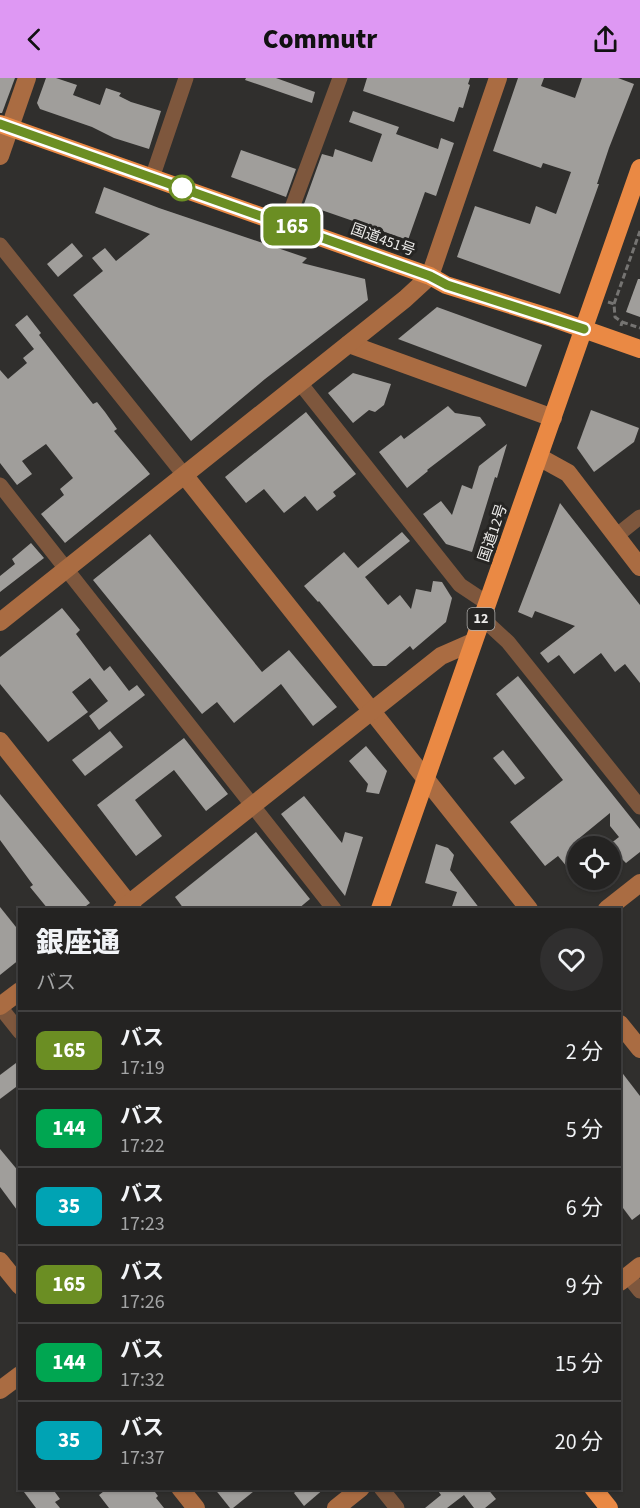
<!DOCTYPE html>
<html lang="ja">
<meta charset="utf-8">
<style>
:root{--surface:#242322;--page:#302f2f;--text:#f1f3f6;--muted:#a3a4a5;--line:#414040;--accent:#de98f3}
body{margin:0;font-family:"Source Sans 3","Noto Sans JP",sans-serif;background:var(--page);color:var(--text);height:100vh;display:flex;flex-direction:column;font-size:22px;white-space:nowrap}
*{box-sizing:border-box;margin:0}
p{font-size:20px;color:var(--muted)}
.icon{flex:none;width:33px;height:33px;fill:none;stroke:currentColor;stroke-width:2;stroke-linecap:round;stroke-linejoin:round}
.map{position:relative;flex:1;overflow:hidden}
.drawer{position:absolute;left:18px;top:830px;width:603px;height:582px;display:flex;flex-direction:column;background:var(--surface);border-radius:0px;box-shadow:0 2px 4px #0004,0 0 0 2px var(--line)}
.drawer>*{flex:none}
.badge{padding:0 12px;border-radius:9px;font-size:21px;line-height:39px}
.tools{position:absolute;left:567px;top:758px;display:grid;gap:12px}
.tools a{display:grid;place-items:center;width:54px;height:54px;border-radius:50%;background:var(--surface);box-shadow:0 2px 4px #0004,0 0 0 2px var(--line);font-size:30px}
.map>.badge{position:absolute;translate:-50% -50%;box-shadow:0 0 0 3px #fff}
.round{display:grid;place-items:center;flex:none;width:63px;height:63px;border-radius:32px;background:var(--page)}
.summary{display:flex;align-items:center;justify-content:space-between;height:102px;padding:0 18px}
h1{font-size:28px;font-weight:800;line-height:45px}
ul{padding:0;list-style:none}
li{display:flex;align-items:center;gap:18px;height:78px;padding:0 18px;border-top:2px solid var(--line)}
li div{flex:1}
li b{display:block;font-size:22px}
li em{font-style:normal}
li .badge{min-width:66px;font-weight:700;text-align:center}
header{display:flex;justify-content:space-between;align-items:center;height:78px;padding:0 18px;background:var(--accent);color:#111;font-size:27px;font-weight:800}
.map>svg:first-child{display:block}
</style>
<header><svg class="icon" aria-label="back" viewBox="0 0 24 24"><path d="M15 5l-7 7 7 7"/></svg>Commutr<svg class="icon" aria-label="share" viewBox="0 0 24 24"><path d="M12 15V3M7 8l5-5 5 5M5 13v7h14v-7"/></svg></header>
<div class="map">
<svg width="640" height="1430" viewBox="0 0 640 1430">
<rect width="100%" height="100%" fill="#302f2d"/>
<!-- building -->
<g fill="#a09e9b">
<path d="M0 0H15L2 35H0Z"/>
<path d="M46 0H56L77 7 73 17 100 27 106 10 121 15 119 18 131 24 161 33 149 71 114 60 92 49 40 31 37 25Z"/>
<path d="M246 0H276L315 14 312 25 245 2Z"/>
<path d="M367 0H470L468 6 470 7 463 30 459 29 454 44 363 13Z"/>
<path d="M518 0H544L541 8 575 20 582 0H618L634 6 609 70 597 106H599L560 216 457 179 475 128 530 146 536 128 556 136 571 94 543 85 541 90 493 73Z"/>
<path d="M353 33 399 49 396 56 438 71 441 60 454 65 436 118 425 114 408 162 304 126 322 76 333 79 335 71 372 84 382 56 349 44Z"/>
<path d="M241 72 296 91 286 119 231 99Z"/>
<path d="M104 109 159 130 307 180 302 185 365 201 368 222 265 301 191 363 73 217 103 193 92 180 105 170 116 183 150 156 95 135Z"/>
<path d="M72 165 83 178 58 199 47 186Z"/>
<path d="M638 201H640V239L626 234Z"/>
<path d="M437 229 542 267 526 309 398 261Z"/>
<path d="M27 237 41 255 39 257 93 326 97 324 105 334 117 351 114 353 150 396 65 465 41 436 64 417 60 411 73 400 46 366 22 383 32 396 17 407 0 385V292L8 301 27 285 23 280 34 271 15 247Z"/>
<path d="M353 295 391 306 384 327 375 334 369 332 353 345 328 315Z"/>
<path d="M448 328 455 335 480 339 486 347 427 392 428 393 407 410 379 374 401 357 404 361Z"/>
<path d="M591 332 639 350 634 364 594 394 577 370Z"/>
<path d="M306 334 356 396 333 414 336 418 317 433 305 418 284 435 264 411 246 425 225 399Z"/>
<path d="M507 366 497 400 495 399 472 474 446 466 423 436 441 423 452 437 462 407 472 411 479 388Z"/>
<path d="M560 425 640 527V605L625 586 615 594 601 575 574 596 559 577 548 585 540 575 575 548 535 533 532 540 518 534Z"/>
<path d="M402 454 410 463 365 499 388 527 400 517 411 531 416 511 431 514 433 503 442 504 452 520 446 544 413 572 410 568 386 588H373L319 523 318 524 304 508 344 474 358 490Z"/>
<path d="M150 456 262 594 289 572 337 629 313 648 281 606 234 645 217 624 202 636 93 502Z"/>
<path d="M31 465 44 480 0 514V498L15 486 12 481Z"/>
<path d="M62 530 80 552 76 556 104 593 110 588 129 613 137 607 145 617 99 652 89 638 108 623 90 600 72 614 88 634 48 664 0 606V579Z"/>
<path d="M518 598 640 751V774L626 785 621 780 610 788V766L619 759 610 748V735L577 762 581 767 578 768V802L558 778 545 788 510 744 563 702 496 616Z"/>
<path d="M110 653 123 669 85 698 72 682Z"/>
<path d="M184 660 228 716 206 733 174 692 135 722 162 758 136 778 97 727Z"/>
<path d="M366 668 387 693 379 716 366 714 368 706 349 683Z"/>
<path d="M503 672 525 700 515 707 493 680Z"/>
<path d="M0 716 90 825 82 831H48L30 809 33 807 0 762Z"/>
<path d="M304 718 342 765 345 754 363 759 345 818 281 736Z"/>
<path d="M256 754 310 821 298 831H184L175 819Z"/>
<path d="M436 766 448 770 454 777 450 792 480 831H451L457 814 425 805Z"/>
<path d="M0 829 20 854V881L0 897Z"/>
<path d="M20 982V1006L0 1021V997Z"/>
<path d="M620 992 640 1018V1136L632 1142 620 1126Z"/>
<path d="M0 1071 20 1095V1136L0 1109Z"/>
<path d="M21 1410H52L60 1421 55 1424 60 1430H36Z"/>
<path d="M108 1410H152L158 1418 156 1420 164 1430H109L99 1417Z"/>
<path d="M214 1410H258L233 1430H230Z"/>
<path d="M300 1410H325L304 1428 294 1415Z"/>
<path d="M436 1410H487L496 1421 485 1430H474L464 1417 447 1430H425L441 1417Z"/>
</g>
<g fill="none" stroke-linecap="round" stroke-linejoin="round">
<!-- path -->
<g stroke="#757472" stroke-width="3" stroke-dasharray="6 3" stroke-linecap="butt">
<path d="M608 224 614 226 615 239 622 244 621 248"/>
<path d="M614 226 640 153"/>
<path d="M622 244 640 250"/>
</g>
<!-- street -->
<g stroke="#7e573d" stroke-width="15">
<path d="M152 100 186 0"/>
<path d="M286 146 340 0"/>
<path d="M0 167 185 398"/>
<path d="M300 305 460 507 487 525"/>
<path d="M0 407 334 831"/>
<path d="M616 458 640 439"/>
<path d="M482 540 508 564 640 729"/>
<path d="M0 929 20 954"/>
<path d="M628 1198 640 1213"/>
<path d="M381 1410 397 1430"/>
</g>
<!-- secondary -->
<g stroke="#aa6c42" stroke-width="18">
<path d="M0 78 27 0"/>
<path d="M349 266 553 340"/>
<path d="M539 379 568 395 640 489"/>
<path d="M185 398 529 831"/>
<path d="M0 544 405 221 430 198 498 0"/>
<path d="M0 663 133 831"/>
<path d="M122 831 441 578 473 564"/>
<path d="M607 831 640 805"/>
<path d="M0 928 20 913"/>
<path d="M620 946 640 971"/>
<path d="M0 1183 20 1208"/>
<path d="M620 1204 640 1188"/>
<path d="M0 1312 20 1297"/>
<path d="M180 1410 196 1430"/>
<path d="M336 1430 361 1410"/>
</g>
<!-- highway -->
<g stroke="#ea8944" stroke-width="18">
<path d="M0 46 430 198 446 207 552 240 640 271"/>
<path d="M380 831 640 90"/>
<path d="M593 1410 609 1430"/>
</g>
</g>
<g fill="none" stroke-linecap="round" stroke-linejoin="round">
<!-- line casing -->
<g stroke="#fff" stroke-width="14">
<path id="line" d="M0 46 430 198 447 207 584 251"/>
</g>
<!-- line -->
<use href="#line" stroke="#6b8e23" stroke-width="9"/>
</g>
<!-- markers -->
<circle fill="#fff" stroke="#6b8e23" stroke-width="3" cx="182" cy="110" r="12"/>
<g text-anchor="middle" dominant-baseline="central" stroke-width="6" stroke-linejoin="round" paint-order="stroke">
<!-- shield labels -->
<rect fill="#262523" stroke="#b1b0ae" stroke-width="1.5" x="467.5" y="530" width="27" height="22" rx="4.5"/>
<g font-size="14" font-weight="bold" fill="#ecebe9">
<text x="481" y="541">12</text>
</g>
<!-- street labels -->
<g font-size="15" fill="#ecebe9" stroke="#262523">
<text transform="translate(383 162) rotate(20)">国道451号</text>
<text transform="translate(493 455) rotate(-71)">国道12号</text>
</g>
</g>
</svg>
<div class="tools">
<a><svg class="icon" aria-label="locate" viewBox="0 0 24 24"><circle cx="12" cy="12" r="6"/><path d="M12 2v4M12 18v4M2 12h4M18 12h4"/></svg></a>
</div>
<b class="badge" style="left:292px;top:148px;background:#6b8e23;color:#fff">165</b>
<section class="drawer">
<div class="summary"><div><h1>銀座通</h1><p>バス</p></div><a class="round"><svg class="icon" aria-label="heart" viewBox="0 0 24 24"><path d="M12 20l-8-8c-3-5 5-10 8-4 3-6 11-1 8 4z"/></svg></a></div>
<ul>
<li><span class="badge" style="background:#6b8e23;color:#fff">165</span><div><b>バス</b><p>17:19</p></div><em>2 分</em></li>
<li><span class="badge" style="background:#00a651;color:#fff">144</span><div><b>バス</b><p>17:22</p></div><em>5 分</em></li>
<li><span class="badge" style="background:#00a3b4;color:#fff">35</span><div><b>バス</b><p>17:23</p></div><em>6 分</em></li>
<li><span class="badge" style="background:#6b8e23;color:#fff">165</span><div><b>バス</b><p>17:26</p></div><em>9 分</em></li>
<li><span class="badge" style="background:#00a651;color:#fff">144</span><div><b>バス</b><p>17:32</p></div><em>15 分</em></li>
<li><span class="badge" style="background:#00a3b4;color:#fff">35</span><div><b>バス</b><p>17:37</p></div><em>20 分</em></li>
</ul>
</section>
</div>
